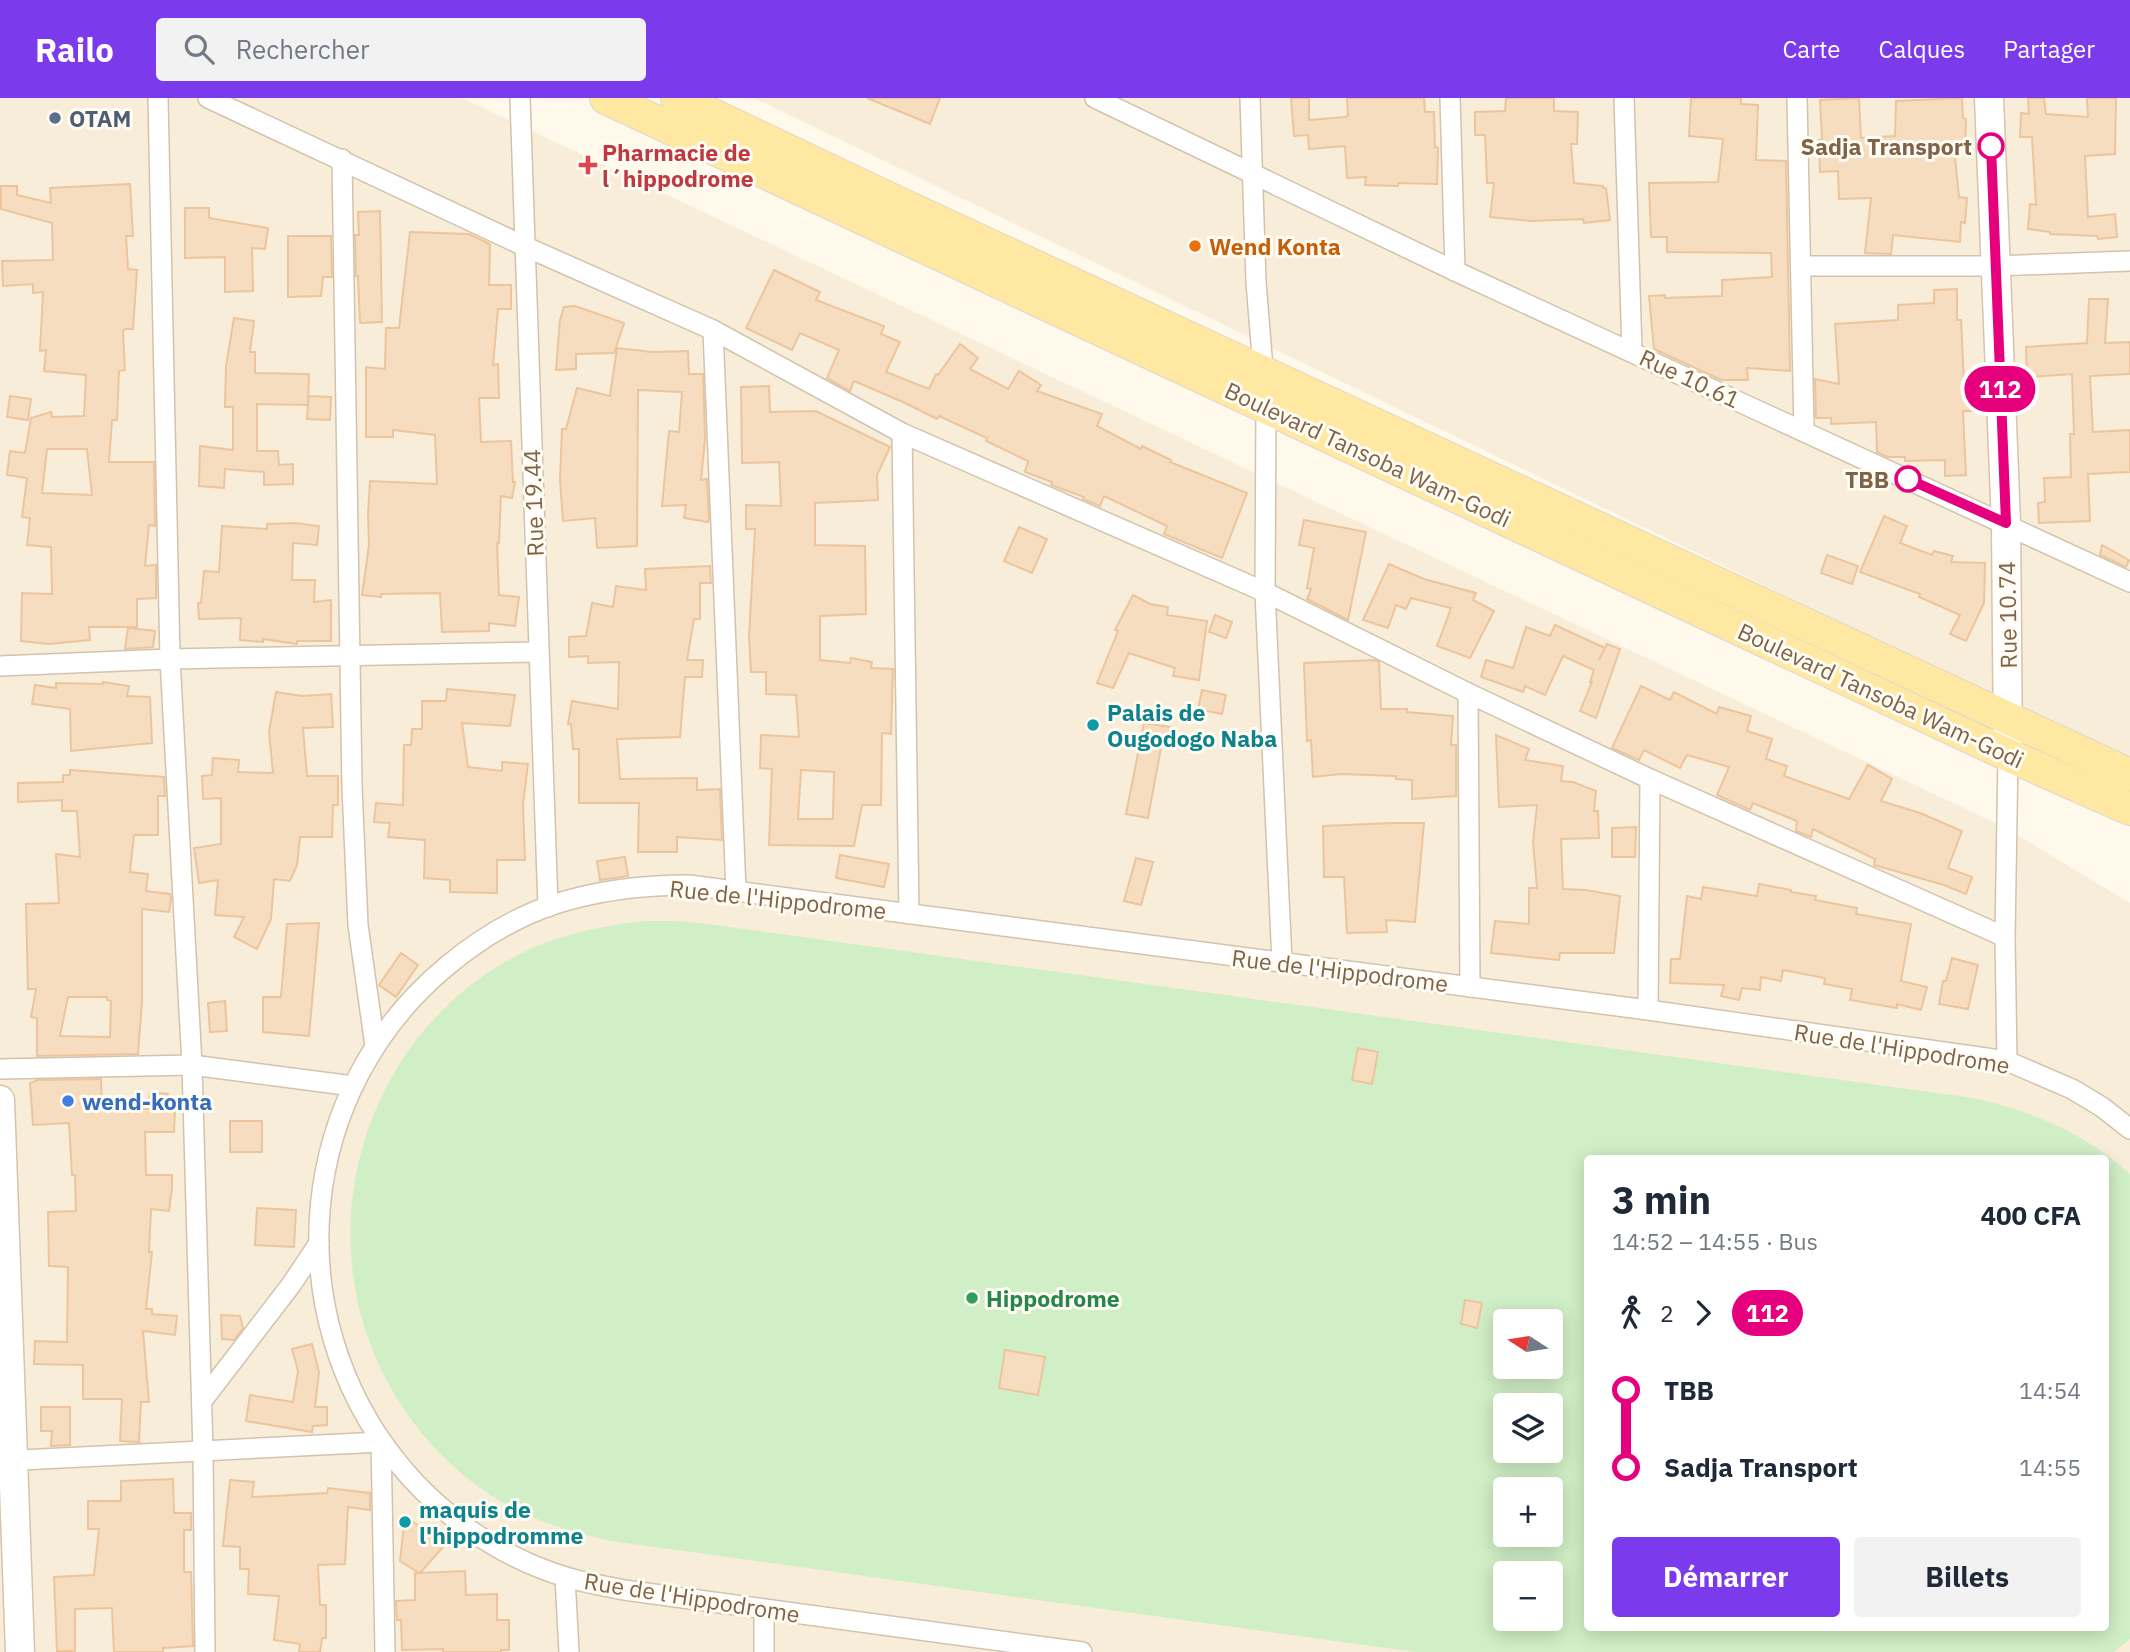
<!DOCTYPE html>
<html lang="fr">
<meta charset="utf-8">
<style>
:root{--surface:#fff;--page:#f2f2f3;--text:#1f2937;--muted:#747a83;--accent:#7c3aed}
body{margin:0;font-family:"IBM Plex Sans",sans-serif;background:var(--page);color:var(--text);height:100vh;display:flex;flex-direction:column;font-size:26px;white-space:nowrap}
*{box-sizing:border-box;margin:0}
p{font-size:23px;color:var(--muted)}
.icon{flex:none;width:38px;height:38px;fill:none;stroke:currentColor;stroke-width:2;stroke-linecap:round;stroke-linejoin:round}
.map{position:relative;flex:1;overflow:hidden}
.panel{position:absolute;left:1584px;top:1057px;width:525px;height:476px;display:flex;flex-direction:column;background:var(--surface);border-radius:7px;box-shadow:0 4px 18px #0003}
.panel>*{flex:none}
.badge{padding:0 14px;border-radius:23px;font-size:24px;line-height:46px}
.needle{width:46px;rotate:282deg}
.controls{position:absolute;left:1493px;top:1211px;display:grid;gap:14px}
.controls a{display:grid;place-items:center;width:70px;height:70px;border-radius:7px;background:var(--surface);box-shadow:0 4px 18px #0003;font-size:35px}
.map>.badge{position:absolute;translate:-50% -50%;box-shadow:0 0 0 4px #fff}
.legs{display:flex;align-items:center;gap:10px;height:77px;padding:0 28px;font-size:23px}
.legs p{margin-inline-start:auto}
.headline{display:flex;align-items:center;justify-content:space-between;height:119px;padding:0 28px}
h1{font-size:38px;font-weight:700;line-height:52px}
.primary-button{display:flex;gap:14px;margin-top:auto;padding:14px 28px}
.primary-button a{flex:1;height:80px;border-radius:7px;background:var(--accent);color:#fff;font-size:28px;font-weight:700;line-height:80px;text-align:center}
.primary-button a+a{background:var(--page);color:var(--text)}
ul{padding:0 28px;list-style:none}
li{display:flex;align-items:center;gap:24px;height:77px;font-size:26px}
li i{display:grid;place-items:center;width:10px;height:100%;margin:0 9px;background:currentColor}
li i::after{content:'';width:18px;height:18px;margin:-9px;border:5px solid;border-radius:50%;background:var(--surface)}
li p{margin-inline-start:auto}
li:first-child i{background:linear-gradient(#0000 50%,currentColor 0)}
li:last-child i{background:linear-gradient(currentColor 50%,#0000 0)}
header{display:flex;align-items:center;gap:42px;box-sizing:border-box;height:98px;padding:0 35px;background:var(--accent);color:#fff}
header strong{font-size:33px}
nav{display:flex;gap:38px;margin-inline-start:auto;font-size:24px}
.search{width:490px;height:63px;background:var(--page);display:flex;align-items:center;gap:18px;box-sizing:border-box;padding:0 24px;border-radius:7px;color:var(--muted);font-size:26px}
.map>svg:first-child{display:block}
</style>
<header>
<strong>Railo</strong>
<div class="search"><svg class="icon" aria-label="search" viewBox="0 0 24 24"><circle cx="10" cy="10" r="6"/><path d="M15 15l6 6"/></svg>Rechercher</div>
<nav><a>Carte</a><a>Calques</a><a>Partager</a></nav>
</header>
<div class="map">
<svg width="2130" height="1554" viewBox="0 0 2130 1554">
<rect width="100%" height="100%" fill="#fef9ea"/>
<!-- residential -->
<g fill="#f7edd8" fill-rule="evenodd">
<path d="M0 0H462L2004 729 2130 805V1554H0ZM1587 1060H2105V1530H1587ZM1505 1223H1550V1269H1505ZM1505 1307H1550V1353H1505ZM1505 1391H1550V1437H1505ZM1505 1475H1550V1521H1505Z"/>
<path d="M754 0H2130V664Z"/>
</g>
<!-- green -->
<path fill="#d1efc6" fill-rule="evenodd" d="M643 823H676L708 826 1973 1000C2032 1013 2085 1035 2130 1076V1541L2114 1554H1415L611 1443C580 1436 550 1428 521 1414 467 1388 421 1343 392 1292 297 1128 371 910 550 843 581 832 611 827 643 823ZM1587 1060H2105V1530H1587ZM1505 1223H1550V1269H1505ZM1505 1307H1550V1353H1505ZM1505 1391H1550V1437H1505ZM1505 1475H1550V1521H1505Z"/>
<!-- building -->
<g fill="#f7ddbf" stroke="#ecc59d" stroke-width="2" fill-rule="evenodd">
<path d="M867 0H940L930 26Z"/>
<path d="M1291 0H1309V22L1345 19 1348 18 1347 0H1424L1425 14H1434L1435 49 1438 50 1437 86 1398 85V88L1365 87 1366 79 1347 80 1345 48 1309 51 1308 37 1294 38Z"/>
<path d="M1506 0H1554V13L1578 14 1577 46H1571L1574 85 1603 88V90H1606L1610 122 1584 125 1583 121 1531 123 1490 119 1494 85H1487L1485 37H1475V14L1505 13Z"/>
<path d="M1691 0H1741V6L1758 7 1756 62 1786 63 1790 273 1747 270 1748 282H1721L1654 251 1649 198 1665 197V200L1722 198V182L1772 179 1771 155 1667 154V139H1651L1649 85 1718 84 1723 41 1689 38Z"/>
<path d="M1859 0 1861 40 1895 38 1896 3 1962 0 1963 20 1966 21 1965 50H1954L1959 99 1967 100 1965 125 1961 124 1960 144 1893 137 1891 156 1865 155 1871 100 1839 101 1838 73 1820 74 1819 42 1822 41 1820 2Z"/>
<path d="M2028 0H2044L2046 16 2088 19 2087 0H2116L2115 56 2085 58 2088 119 2115 116 2117 139 2098 141 2097 138 2050 136V134L2028 131 2030 106 2036 107 2032 39H2020L2021 15 2029 16Z"/>
<path d="M130 86 133 138H126L128 171 137 172 133 231H125L123 233 125 272 119 273 117 322H112L109 364H154L155 428 149 427 145 468 156 467V500L137 501V529H89L90 542 49 546 21 543 22 495 52 496 51 449 27 447 30 420 22 419 27 380 7 377 10 353 25 355 31 320 51 314 52 319 84 318 86 277 44 273 46 252 40 253 43 194 33 195V186L3 188 2 163 53 162 52 125 1 111V88H17V97L51 105 50 90ZM47 351H87L92 397 42 395Z"/>
<path d="M185 110H209V120L268 130 265 151 252 150 253 193 225 194V159L185 160Z"/>
<path d="M380 113 382 224 360 225 358 178H356L355 137H359L358 114Z"/>
<path d="M410 134 469 136 490 146 489 187H511V211H498L493 267 498 266 499 300H479L481 344 511 343 513 384H515L512 400 501 398 499 445H497L499 497 519 499 515 528 489 525V533L442 534 440 495 381 496V499L362 497 369 447 368 417 370 383 437 386 435 337 393 332V339H366V269L385 271 386 230H399Z"/>
<path d="M288 138H331L332 179H323L321 198 288 199Z"/>
<path d="M774 172 820 194 816 202 884 228 881 236 900 244 886 274 929 291 936 276 938 277 960 246 978 260 970 271 1008 291 1019 273 1041 287 1037 293 1102 316 1097 328 1141 351 1142 348 1171 362 1170 364 1247 395 1222 460 1164 436 1167 428 1104 398 1100 408 1083 401 1084 399 1051 387 1052 384 1025 374 1028 363 986 343 987 340 939 318 937 321 903 304 854 283 850 293 827 280 839 252 800 235 792 252 746 230Z"/>
<path d="M1957 191V222H1961L1964 284 1969 283 1971 313H1963L1966 377 1945 378V362L1905 363V359H1888L1877 354 1876 324 1831 326V320H1816L1815 281 1839 286 1835 226 1898 222V207L1934 205V192Z"/>
<path d="M2089 201H2108L2105 245 2130 244V276L2090 278 2093 334 2130 332V374L2088 376 2090 423 2039 425 2038 405 2045 404 2044 380 2071 379 2070 336H2074L2072 276 2027 279 2026 249 2087 245Z"/>
<path d="M575 208 624 225 614 255 576 256V271L556 272 560 222 564 209Z"/>
<path d="M234 220 254 223 250 254H255V275L309 276 308 306 309 298 331 299 330 322 307 321 308 307 257 306V353H278L279 367 293 366V386L264 387V374L225 371 224 390 199 388 200 348 233 352V309H225L226 268Z"/>
<path d="M617 250 652 254 688 253 689 276H703L705 341 701 382 707 381 709 421 708 424 684 420 686 407 662 408 669 333 679 334 682 294 638 292 637 448 597 450 595 420 563 423 560 382 562 331H566L577 290 610 298Z"/>
<path d="M769 288 770 314 816 313 890 349 877 377 878 402 815 405V447L865 448 866 516 820 518V562L850 565 851 560 872 564 871 570 893 571 891 636 882 635 881 707H862L854 748 769 747 772 671 760 670 761 637 799 639 796 597 766 596V574H751L749 539 755 431H746V407L781 408 779 364 742 365 741 289ZM801 672 834 674 833 721H798Z"/>
<path d="M10 298 31 301 28 322 7 319Z"/>
<path d="M1884 418 1907 428 1900 445 1932 457 1934 453 1953 458 1951 464 1985 465 1984 505 1966 543 1950 536 1960 517 1919 499 1920 496 1860 474Z"/>
<path d="M1304 422 1366 434 1348 522 1307 501 1311 491 1307 490 1314 450 1299 447Z"/>
<path d="M295 425 319 428 317 447 293 445 292 482H315L314 504 331 502V543H297V546L263 541V544L240 542 241 520 199 521 198 505H201L204 473 219 474 222 428 267 431V426Z"/>
<path d="M1019 429 1047 441 1032 475 1004 463Z"/>
<path d="M2102 447 2129 462 2126 469 2100 457Z"/>
<path d="M1827 457 1858 468 1852 486 1821 475Z"/>
<path d="M1389 466 1424 481 1476 495 1473 502 1494 513 1470 560 1437 548 1451 510 1411 500 1406 511 1396 507 1388 530 1363 522Z"/>
<path d="M710 468 711 485H700V521H694L687 562H703L702 579H685L680 639 617 641 620 681 697 680V692L720 691 722 742 677 739V754H638L639 705H579V651H573L571 626H568L572 603 618 611 619 564 588 565V558L569 559V539L586 538 592 505 613 509 616 488 646 492 645 471Z"/>
<path d="M1133 497 1150 506 1168 509 1167 517 1207 523 1199 582 1173 578 1175 570 1129 555 1113 590 1097 585 1118 533 1115 532Z"/>
<path d="M1215 517 1232 524 1226 540 1209 534Z"/>
<path d="M1555 527 1605 550 1599 562 1607 546 1620 551 1596 620 1580 613 1592 584H1590L1594 572 1563 558 1545 597 1525 588 1523 594 1481 579 1486 562 1513 570 1526 529 1550 538Z"/>
<path d="M128 530 155 533 153 549 125 551Z"/>
<path d="M1375 562 1379 564 1381 611H1407V614L1453 618 1451 647H1456V698L1412 701V682L1396 681V678L1341 676 1313 679 1311 642 1307 643 1304 565Z"/>
<path d="M103 584 129 588 127 598 150 599 152 645 71 653 70 611 32 606 35 587 56 590V585L103 586Z"/>
<path d="M1641 588 1670 602 1674 594 1717 616 1719 609 1751 618 1747 633 1772 641 1766 661 1787 668 1784 678 1849 701 1868 667 1892 681 1881 703 1920 715 1962 733 1948 770 1972 779 1966 796 1944 787 1874 767 1875 761 1813 731 1811 739 1796 733 1797 723 1753 705 1750 712 1717 697 1729 669 1687 657 1680 670 1644 652 1639 662 1612 650Z"/>
<path d="M447 591 515 597 510 628 462 625 468 669 502 673V664L528 666 523 706 525 762H497V795L450 794V782L424 780 425 742 388 739 390 725 374 724 376 705 403 707 404 647H411L412 631H422V603H446Z"/>
<path d="M1202 592 1226 597 1222 616 1198 611Z"/>
<path d="M276 594 302 598 331 596 333 629 303 630 307 678H338V707H333L332 739H300L297 767 290 783 274 781 271 821 257 851 234 839 244 819 215 817 218 782 199 785 194 750 221 746V700L203 701 202 678 212 677 213 660 239 662 238 674 273 675 269 634Z"/>
<path d="M1144 625 1170 629 1167 645 1162 644 1148 720 1126 716Z"/>
<path d="M1496 637 1529 651 1525 662 1563 668 1561 683 1573 684 1596 693 1594 713H1598L1599 740 1561 741 1563 791 1586 792 1620 798 1614 855H1560L1559 862 1491 855 1495 823 1529 826V790H1537L1533 744 1537 707 1499 709Z"/>
<path d="M70 672 164 679 165 698H158V737H134L130 774 148 776 146 793 170 796 171 801 169 814 142 811V903L138 956 37 958V920L31 919 36 891H28L26 806 59 805 56 756 80 759 77 713H62V702L18 704V685L63 684V677H70ZM68 899H107V902L111 903 110 939 60 938Z"/>
<path d="M1393 725H1424L1415 824 1386 822 1387 834 1347 835 1344 779H1324L1323 728Z"/>
<path d="M1636 729 1635 759H1612V730Z"/>
<path d="M840 757 889 766 884 789 836 780Z"/>
<path d="M625 759 628 778 600 782 597 763Z"/>
<path d="M1136 760 1153 764 1141 807 1124 803Z"/>
<path d="M1759 786 1791 792V794L1816 798 1815 802 1857 810 1856 816 1911 826 1901 883 1927 889 1921 912 1897 906V910L1850 902 1852 891 1824 886 1825 880 1783 872 1781 883 1761 879 1760 892 1742 890 1739 902 1721 898 1724 887 1670 885 1671 861H1680L1687 798 1701 801 1703 789 1757 798Z"/>
<path d="M319 825 309 938 263 934V899H281L287 826Z"/>
<path d="M401 855 418 867 396 899 379 887Z"/>
<path d="M1952 860 1978 867 1968 911 1939 906 1943 883H1946Z"/>
<path d="M225 903 227 933 210 934 208 905Z"/>
<path d="M1358 950 1378 954 1372 986 1352 982Z"/>
<path d="M101 981 102 1010 148 1011 150 994 168 996 166 1012H175L174 1034H145L146 1077H172V1090L169 1113 151 1111 149 1154H152L146 1211H152V1216L177 1218 175 1237 143 1233 149 1304H141L139 1344 120 1343 122 1301H83V1267L34 1266 35 1243 67 1244 68 1169 49 1168 48 1114 76 1113 75 1077H72L69 1025 33 1027 30 985 38 982Z"/>
<rect x="230" y="1023" width="32" height="31"/>
<path d="M257 1110 296 1112 294 1149 255 1147Z"/>
<path d="M1465 1202 1482 1205 1477 1230 1461 1226Z"/>
<path d="M221 1217 240 1218 243 1230 234 1242 222 1241Z"/>
<path d="M312 1246 319 1274 315 1309H327V1327L313 1328 312 1334 246 1323 250 1297 293 1304 298 1273 292 1251Z"/>
<path d="M1005 1252 1045 1259 1038 1297 999 1290Z"/>
<path d="M41 1309H70V1347L51 1348 52 1333H41Z"/>
<path d="M173 1381 174 1415H191V1432H184V1474H191L193 1548 163 1550V1554H114L112 1510 75 1511V1553H57L54 1479 94 1477 99 1431H88V1403H121V1383Z"/>
<path d="M230 1382 254 1384 252 1399 327 1395 328 1390 370 1395V1412L348 1409 345 1466 318 1467 320 1507H326V1540H322L320 1554H299L300 1546 274 1542 279 1498 248 1496 249 1471H240V1449L223 1448Z"/>
<path d="M405 1418 445 1447 420 1475 465 1473 466 1497 497 1496V1522H509V1552H501V1554H443V1551L402 1552 401 1522H397L396 1503 415 1502V1475H419L400 1463Z"/>
</g>
<g fill="none" stroke-linecap="round" stroke-linejoin="round">
<!-- street casing -->
<g stroke="#d3c3ad" stroke-width="22">
<g id="street">
<path d="M158 0 170 561 192 967 203 1354 205 1554"/>
<path d="M208 0 524 148 713 232 902 335 1265 494 1468 595 1650 681 2005 839"/>
<path d="M520 0 548 809"/>
<path d="M1095 0 1455 173 2130 484"/>
<path d="M1250 0 1256 184 1266 308 1265 494 1282 864"/>
<path d="M1450 0 1455 173"/>
<path d="M1624 0 1632 253"/>
<path d="M1797 0 1804 333"/>
<path d="M342 61 352 689 358 827 375 948"/>
<path d="M1801 168H1995L2130 163"/>
<path d="M713 232 736 793"/>
<path d="M902 335 909 816"/>
<path d="M0 568 170 561 538 554"/>
<path d="M1468 595 1470 889"/>
<path d="M1648 912 1650 681"/>
<path d="M2007 963 2005 839 2008 657"/>
<path d="M0 971 192 967 353 988"/>
<path d="M202 1303 291 1187 319 1145"/>
<path d="M1 1363 381 1344 385 1554"/>
<path d="M565 1479 569 1554"/>
<path d="M764 1511V1554"/>
<path d="M1082 1554 624 1492C605 1488 585 1485 566 1479 501 1460 440 1417 398 1365 276 1214 297 992 447 868 478 842 516 819 555 806 599 792 643 787 689 787L1648 912 2007 963 2072 991 2102 1009 2130 1031"/>
</g>
</g>
<!-- secondary casing -->
<g stroke="#d7c4ab" stroke-width="31">
<g id="secondary">
<path d="M1989 0 2006 425 2008 657"/>
<path d="M0 1002 20 1554"/>
</g>
</g>
<!-- primary casing -->
<g stroke="#ddd6d0" stroke-width="34">
<g id="primary">
<path d="M606 0 2008 657 2130 711"/>
<path d="M677 0 888 100 2130 677"/>
</g>
</g>
<!-- street -->
<use href="#street" stroke="#fff" stroke-width="19"/>
<!-- secondary -->
<use href="#secondary" stroke="#fff" stroke-width="28"/>
<!-- primary -->
<use href="#primary" stroke="#ffe8a1" stroke-width="32"/>
</g>
<g fill="none" stroke-linecap="round" stroke-linejoin="round">
<!-- line-1 casing -->
<g stroke="#fff" stroke-width="16">
<path id="line-1" d="M1908 381 2006 425 1991 48"/>
</g>
<!-- line-1 -->
<use href="#line-1" stroke="#e6007e" stroke-width="10"/>
</g>
<!-- markers -->
<circle fill="#5c6f8a" stroke="#fffcf3" stroke-width="2.5" cx="55" cy="20" r="7"/>
<g fill="#fff" stroke="#e6007e" stroke-width="3.5">
<circle cx="1991" cy="48" r="12"/>
<circle cx="1908" cy="381" r="12"/>
</g>
<path fill="#e0444e" stroke="#fffcf3" stroke-width="2.5" d="M584.5 56.5h7v7h7v7h-7v7h-7v-7h-7v-7h7z"/>
<circle fill="#e8710a" stroke="#fffcf3" stroke-width="2.5" cx="1195" cy="148" r="7"/>
<g fill="#0f9aa8" stroke="#fffcf3" stroke-width="2.5">
<circle cx="1093" cy="627" r="7"/>
<circle cx="405" cy="1424" r="7"/>
</g>
<circle fill="#3f7fe0" stroke="#fffcf3" stroke-width="2.5" cx="68" cy="1003" r="7"/>
<circle fill="#2e9e5b" stroke="#fffcf3" stroke-width="2.5" cx="972" cy="1200" r="7"/>
<g text-anchor="middle" dominant-baseline="central" stroke-width="6" stroke-linejoin="round" paint-order="stroke">
<!-- service labels -->
<g font-size="23" font-weight="bold" fill="#4e5e75" stroke="#fffcf3" text-anchor="start">
<text x="69" y="20">OTAM</text>
</g>
<!-- stop labels -->
<g font-size="23" font-weight="bold" fill="#7e6349" stroke="#fffcf3" text-anchor="end">
<text x="1972" y="48">Sadja Transport</text>
<text x="1889" y="381">TBB</text>
</g>
<!-- health labels -->
<g font-size="23" font-weight="bold" fill="#be3a42" stroke="#fffcf3" text-anchor="start">
<text x="602" y="54">Pharmacie de<tspan x="602" dy="26">l´hippodrome</tspan></text>
</g>
<!-- food labels -->
<g font-size="23" font-weight="bold" fill="#c56008" stroke="#fffcf3" text-anchor="start">
<text x="1209" y="148">Wend Konta</text>
</g>
<!-- street labels -->
<g font-size="23" fill="#7e6349" stroke="#fffcf3">
<text transform="translate(1690 280) rotate(25)">Rue 10.61</text>
<text transform="translate(1368 356) rotate(25)">Boulevard Tansoba Wam-Godi</text>
<text transform="translate(533 405) rotate(-92)">Rue 19.44</text>
<text transform="translate(2007 517) rotate(-91)">Rue 10.74</text>
<text transform="translate(1881 597) rotate(25)">Boulevard Tansoba Wam-Godi</text>
<text transform="translate(778 801) rotate(6)">Rue de l'Hippodrome</text>
<text transform="translate(1340 872) rotate(7)">Rue de l'Hippodrome</text>
<text transform="translate(1902 950) rotate(9)">Rue de l'Hippodrome</text>
<text transform="translate(692 1499) rotate(9)">Rue de l'Hippodrome</text>
</g>
<!-- culture labels -->
<g font-size="23" font-weight="bold" fill="#0d838f" stroke="#fffcf3" text-anchor="start">
<text x="1107" y="614">Palais de<tspan x="1107" dy="26">Ougodogo Naba</tspan></text>
<text x="419" y="1411">maquis de<tspan x="419" dy="26">l'hippodromme</tspan></text>
</g>
<!-- shop labels -->
<g font-size="23" font-weight="bold" fill="#366cbe" stroke="#fffcf3" text-anchor="start">
<text x="82" y="1003">wend-konta</text>
</g>
<!-- leisure labels -->
<g font-size="23" font-weight="bold" fill="#27864d" stroke="#fffcf3" text-anchor="start">
<text x="986" y="1200">Hippodrome</text>
</g>
</g>
</svg>
<div class="controls">
<a><svg class="needle" viewBox="-14 -14 28 28"><path d="M0-13l5 13h-10z" fill="#e53935"/><path d="M0 13l5-13h-10z" fill="#747a83"/></svg></a>
<a><svg class="icon" aria-label="layers" viewBox="0 0 24 24"><path d="M12 4l9 5-9 5-9-5zM3 14l9 5 9-5"/></svg></a>
<a>+</a>
<a>−</a>
</div>
<b class="badge" style="left:2000px;top:291px;background:#e6007e;color:#fff">112</b>
<section class="panel">
<div class="headline"><div><h1>3 min</h1><p>14:52 – 14:55 · Bus</p></div><b>400 CFA</b></div>
<div class="legs"><svg class="icon" aria-label="walk" viewBox="0 0 24 24"><circle cx="13" cy="4" r="2"/><path d="M13 8l-2 6 4 7M11 14l-3 7M7 12l3-4h3l4 4"/></svg>2<svg class="icon" aria-label="forward" viewBox="0 0 24 24"><path d="M9 5l7 7-7 7"/></svg><b class="badge" style="background:#e6007e;color:#fff">112</b></div>
<ul>
<li><i style="color:#e6007e"></i><b>TBB</b><p>14:54</p></li>
<li><i style="color:#e6007e"></i><b>Sadja Transport</b><p>14:55</p></li>
</ul>
<div class="primary-button"><a>Démarrer</a><a>Billets</a></div>
</section>
</div>
